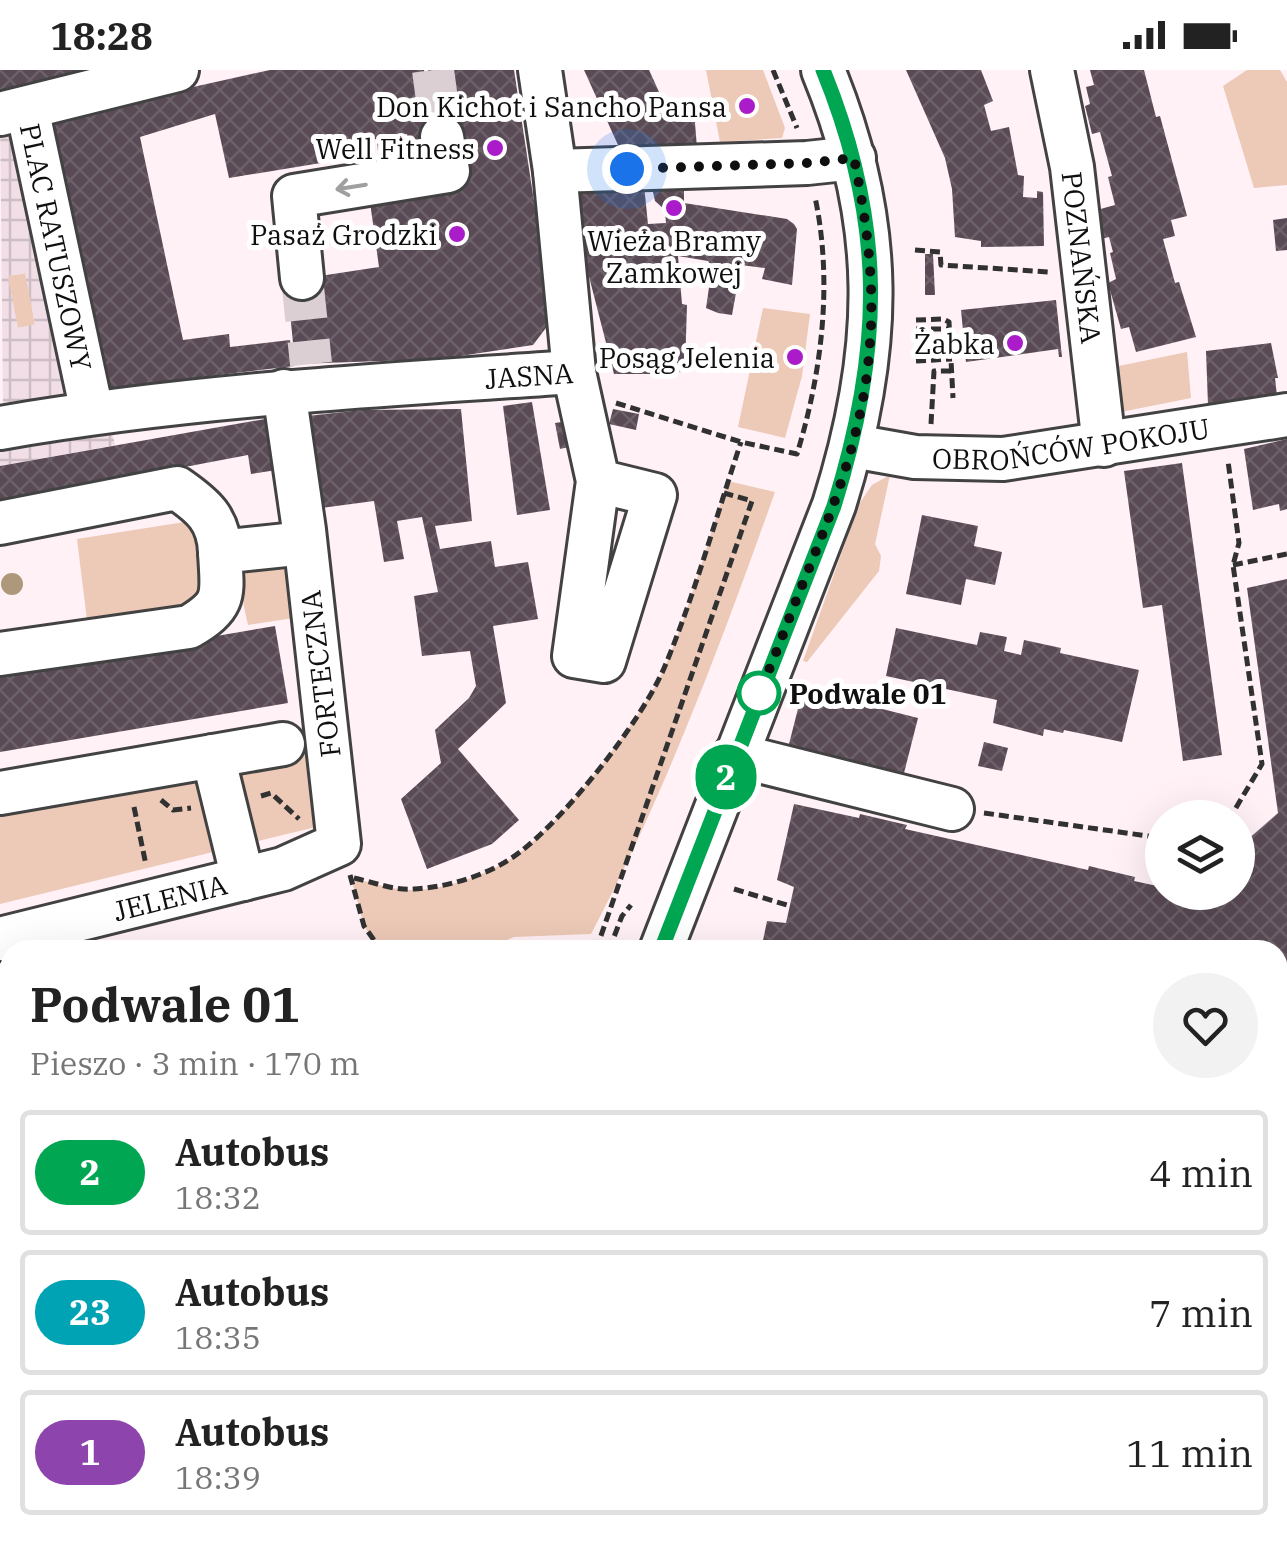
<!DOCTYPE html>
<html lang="pl">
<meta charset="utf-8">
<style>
:root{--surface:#fff;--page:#f2f2f2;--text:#222;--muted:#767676;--line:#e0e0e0}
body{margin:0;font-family:"IBM Plex Serif",serif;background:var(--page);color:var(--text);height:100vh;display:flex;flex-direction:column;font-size:38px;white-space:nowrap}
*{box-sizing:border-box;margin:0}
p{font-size:32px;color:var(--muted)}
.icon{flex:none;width:55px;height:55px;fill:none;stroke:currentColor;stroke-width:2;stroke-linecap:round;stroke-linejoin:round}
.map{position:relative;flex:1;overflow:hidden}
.drawer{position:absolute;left:0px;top:870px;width:1288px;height:612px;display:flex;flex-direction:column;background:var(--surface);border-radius:30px 30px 0 0;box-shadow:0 10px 40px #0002}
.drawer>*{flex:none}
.badge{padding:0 20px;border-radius:32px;font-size:35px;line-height:65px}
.buttons{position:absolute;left:1145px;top:730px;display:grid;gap:20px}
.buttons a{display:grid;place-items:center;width:110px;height:110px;border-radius:50%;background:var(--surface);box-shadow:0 10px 40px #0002;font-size:50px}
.you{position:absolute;width:50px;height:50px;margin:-25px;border:8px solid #fff;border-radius:50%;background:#1a73e8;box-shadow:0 0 0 15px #1a73e833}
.map>.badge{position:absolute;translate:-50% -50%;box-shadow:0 0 0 5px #fff}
.round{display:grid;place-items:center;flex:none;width:105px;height:105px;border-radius:52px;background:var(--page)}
.head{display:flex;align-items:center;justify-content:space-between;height:170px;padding:0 30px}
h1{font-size:48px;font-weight:700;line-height:75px}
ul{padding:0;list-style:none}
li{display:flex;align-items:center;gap:30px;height:125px;margin:0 20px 15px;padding:0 10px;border:5px solid var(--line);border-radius:10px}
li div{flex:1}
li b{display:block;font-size:38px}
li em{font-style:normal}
li .badge{min-width:110px;font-weight:700;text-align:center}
.status{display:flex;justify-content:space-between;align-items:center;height:70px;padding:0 50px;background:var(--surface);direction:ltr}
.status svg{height:28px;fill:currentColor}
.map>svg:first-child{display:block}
</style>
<div class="status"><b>18:28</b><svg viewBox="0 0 49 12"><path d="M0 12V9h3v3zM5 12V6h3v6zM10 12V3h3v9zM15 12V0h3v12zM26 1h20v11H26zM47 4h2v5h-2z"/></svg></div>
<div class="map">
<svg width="1287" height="1481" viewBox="0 0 1287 1481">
<defs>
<pattern id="forest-firs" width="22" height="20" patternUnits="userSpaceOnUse" patternTransform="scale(2.5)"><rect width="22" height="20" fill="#dfb395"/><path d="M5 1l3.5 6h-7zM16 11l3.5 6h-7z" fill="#be997f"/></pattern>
<pattern id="plaza-grid" width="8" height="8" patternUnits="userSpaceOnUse" patternTransform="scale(2.5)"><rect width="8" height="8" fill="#f1dee6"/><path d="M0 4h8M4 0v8" fill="none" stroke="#cdbdc4"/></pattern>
<pattern id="building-cross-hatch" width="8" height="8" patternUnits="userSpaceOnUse" patternTransform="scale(2.5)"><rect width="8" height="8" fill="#594a55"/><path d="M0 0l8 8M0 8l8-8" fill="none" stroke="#6c6069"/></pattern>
</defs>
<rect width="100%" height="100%" fill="#fff1f6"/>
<!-- grass -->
<g fill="#edc9b7">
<path d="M706 0H763L785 58 782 68 720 72Z"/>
<path d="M1247 0H1280L1287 12V115L1254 118 1223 16Z"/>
<path d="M26 203 35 255 17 258 8 206Z"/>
<path d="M763 238 810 244 802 306 785 368 738 357Z"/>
<path d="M1187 282 1191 328 1111 344 1109 298Z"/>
<path d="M890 405 875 474 881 486 879 501 807 592 803 591 859 434 872 415Z"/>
<path d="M728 411 775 422C722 571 665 724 591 864L514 867 482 880H381L364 856 351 808C370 812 392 820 411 820 446 820 489 804 518 784 563 752 641 649 664 599 690 539 707 473 728 411Z"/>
<path d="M197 450 206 524 188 543 88 558 77 469Z"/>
<path d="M285 493 294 548 248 555C243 532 237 513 252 494Z"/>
<path d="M313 683 320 756 0 834V747Z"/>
<path d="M435 1472 493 1473 495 1480 435 1477Z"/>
</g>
<!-- forest -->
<g fill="url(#forest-firs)">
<path d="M1278 1286H1287V1481H995L1056 1472H1278Z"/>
<path d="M835 1472 887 1473 910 1481H833Z"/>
</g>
<!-- plaza -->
<path fill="url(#plaza-grid)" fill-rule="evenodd" d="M38 28 115 375 0 396V337L3 336 0 36ZM25 203 35 254 18 258 8 206Z"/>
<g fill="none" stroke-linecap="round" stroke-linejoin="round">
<!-- canal -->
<g stroke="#b1fbc3" stroke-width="32">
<path d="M1278 1350H1287"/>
<path d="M0 1453 10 1447"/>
</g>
</g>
<!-- building -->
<g fill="url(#building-cross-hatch)">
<path d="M0 0H145L0 36Z"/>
<path d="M270 0H424L432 67 409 72 407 64 401 65 403 77 378 81 377 69 355 71 357 87 229 108 215 44 140 67 183 270 229 264 230 277 290 270 294 296 101 319 45 50Z"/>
<path d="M428 0H514L552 250 533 275 440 289 295 294 287 211 379 197 369 125 467 111 463 64 438 68Z"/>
<path d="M584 0H649L665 35 693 28 697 78 628 82 618 75Z"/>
<path d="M906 0H981L993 31 984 35 991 61 1009 57 1018 105 1024 106 1023 127 1037 128V121L1043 122 1044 176 981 177V171L955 167 952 119 945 88Z"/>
<path d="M1090 0H1144L1156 47 1160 46 1187 146 1171 150 1175 166 1163 169 1175 213 1179 212 1196 267 1136 282 1129 257 1121 259 1108 213 1116 209 1110 183 1113 182 1109 167 1101 169 1093 141 1115 135 1108 107 1112 106 1100 62 1092 64 1085 36 1090 34 1086 17 1094 15Z"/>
<path d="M658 114 684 116V133L787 149 794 154 797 159 792 215 762 209 765 198 741 195 732 245 718 243 706 238 712 197 708 191 678 186 682 234 687 235 685 298 677 304H614L584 187 577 119 644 115 648 154 666 153 665 140 655 131 653 122Z"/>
<path d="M1287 148V180L1276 181 1273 150Z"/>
<path d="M925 184H933L935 225H925Z"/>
<path d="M1056 230 1062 287H1059L1058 279 966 292 961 240Z"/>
<path d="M1271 273 1278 308H1275L1277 326 1208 335 1206 281Z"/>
<path d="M532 332 550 440 517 445 503 336Z"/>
<path d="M461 339 472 451 435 456 440 479 491 471 495 497 528 492 538 549 493 556 506 633 458 679 519 750 492 774 427 799 401 729 441 693 435 660 469 628 476 616 470 581 422 586 414 526 438 522 422 447 397 451 404 489 384 492 374 431 306 440 289 348 362 340Z"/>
<path d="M613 339 639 344 636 360 609 354Z"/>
<path d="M276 347 283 399 251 404 248 385 0 432V396Z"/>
<path d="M569 351 573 376 560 379 555 353Z"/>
<path d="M1287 369V439L1280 441 1279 434 1253 440 1244 379Z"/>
<path d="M1182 393 1222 685 1183 691 1162 535 1143 538 1124 401Z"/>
<path d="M922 445 978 456 974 476 1002 482 995 515 966 509 961 535 906 524Z"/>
<path d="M1287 509V1230H1278V880H761L767 851 786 853 794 817 777 810 794 734 859 748 860 744 907 755 905 759 1088 800 1089 796 1135 807 1134 811 1162 817V822H1238V778L1278 743 1247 518Z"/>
<path d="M275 556 288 633 0 682V603Z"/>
<path d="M896 558 977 575 980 562 1007 567 1004 581 1021 585 1024 570 1061 578 1060 583 1139 600 1122 672 1064 660 1063 663 1044 659 1043 666 993 653 997 630 886 606Z"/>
<path d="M803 619 918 648 903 707 788 678Z"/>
<path d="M984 672 1008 678 1002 701 978 696Z"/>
<path d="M573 870 574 880H543V873Z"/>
<path d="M0 1069 5 1073 10 1069V1156L0 1161Z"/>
<path d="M347 1472H350L363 1481H341Z"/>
<path d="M922 1472H946V1475L923 1478Z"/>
</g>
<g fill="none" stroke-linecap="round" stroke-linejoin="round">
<!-- minor-tunnel -->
<g stroke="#dbcfd3" stroke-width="42" stroke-dasharray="42 21" stroke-linecap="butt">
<path d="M433 0 442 67"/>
<path d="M302 208 311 294"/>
</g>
<!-- minor casing -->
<g stroke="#424242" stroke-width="48">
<g id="minor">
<path d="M540 0 555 101 574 302 598 411 574 586 604 591 655 425 598 411"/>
<path id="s1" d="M1052 0 1072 97 1104 375"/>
<path id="s2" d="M27 38 92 342"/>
<path d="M0 44 177 0"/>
<path d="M555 101 807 93 854 88"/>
<path d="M302 208 294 126 448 101 442 67"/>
<path id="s3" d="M0 358C190 325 382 315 574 302"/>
<path id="s4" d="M853 376 915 387 1003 389 1287 345"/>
<path d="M0 453 177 418C203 436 219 449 220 482"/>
<path d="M0 584 189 557C228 534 222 524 220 482L305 473"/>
<path d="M735 685 952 739"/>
<path d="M213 686 243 809"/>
<path d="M0 723 283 674"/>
<path id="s5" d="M0 869 283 799 339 774 304 460 284 321"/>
<path d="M661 880 834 435C883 280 886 153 823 0"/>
<path d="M0 1406 10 1399"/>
<path d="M522 1472 524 1481"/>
<path d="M407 1481 411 1472"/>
</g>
</g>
<!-- path -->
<g stroke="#313131" stroke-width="5" stroke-dasharray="10 5" stroke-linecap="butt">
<path d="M773 0 797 58"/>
<path d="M915 180 940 182 941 195 1049 202"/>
<path d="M916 250 943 249 949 252 953 328"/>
<path d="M916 259H948"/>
<path d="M917 270 949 268"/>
<path d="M916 279 950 278"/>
<path d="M916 291 952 289"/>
<path d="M616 333 741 372 797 384C822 302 833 212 815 127"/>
<path d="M931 354 934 301H953"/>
<path d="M1233 495 1287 484"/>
<path d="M261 726 271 723 299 749"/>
<path d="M161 730 173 740 191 738"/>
<path d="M134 737 146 795"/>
<path d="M984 743 1162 768"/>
<path d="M1225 748 1234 741 1262 694 1233 495 1239 473 1228 391"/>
<path d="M350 805 364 856 381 880"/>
<path d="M354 808C373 812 395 821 414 819 450 817 492 804 520 782 567 746 642 651 665 596 695 524 716 447 741 372"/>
<path d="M734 819 790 836"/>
<path d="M596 880 752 431 724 423"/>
<path d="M609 880 622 846 631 835"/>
<path d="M0 918 10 935"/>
<path d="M1278 1317 1287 1316"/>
<path d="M73 1481 110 1472"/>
</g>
<!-- minor -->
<use href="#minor" stroke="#fff" stroke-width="42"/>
</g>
<!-- trees -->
<circle fill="#ae987c" cx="12" cy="514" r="11"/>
<!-- one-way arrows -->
<defs><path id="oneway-shaft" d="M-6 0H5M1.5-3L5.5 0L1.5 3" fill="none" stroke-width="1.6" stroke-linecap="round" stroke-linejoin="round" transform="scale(2.5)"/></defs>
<use stroke="#9f9f9f" href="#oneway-shaft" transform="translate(351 117) rotate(171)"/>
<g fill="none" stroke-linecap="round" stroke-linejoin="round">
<!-- line casing -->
<g stroke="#fff" stroke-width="22">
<path id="line" d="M661 880 834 436C883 279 886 154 823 0"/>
</g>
<!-- line -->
<use href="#line" stroke="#00a651" stroke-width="15"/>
<!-- walk -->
<path stroke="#0f0f0f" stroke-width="10" stroke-dasharray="0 18" d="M627 99 808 93 854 88C866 148 875 211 870 272 865 360 832 442 799 523 786 556 774 590 759 623"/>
</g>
<!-- markers -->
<g fill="#aa1bca" stroke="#fff" stroke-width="4">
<circle cx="747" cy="36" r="10"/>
<circle cx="495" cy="78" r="10"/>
<circle cx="674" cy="138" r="10"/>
<circle cx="457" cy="164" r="10"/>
<circle cx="1015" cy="273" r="10"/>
<circle cx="795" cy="287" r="10"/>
</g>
<circle fill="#fff" stroke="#00a651" stroke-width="5" cx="759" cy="623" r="20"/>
<g text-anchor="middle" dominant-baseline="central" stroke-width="10" stroke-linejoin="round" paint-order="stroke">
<!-- poi labels -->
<g font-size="28" fill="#0f0f0f" stroke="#fff" text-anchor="end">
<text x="727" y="36">Don Kichot i Sancho Pansa</text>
<text x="475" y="78">Well Fitness</text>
<text x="437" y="164">Pasaż Grodzki</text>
<text x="674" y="170" text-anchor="middle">Wieża Bramy<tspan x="674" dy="32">Zamkowej</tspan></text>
<text x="995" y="273">Żabka</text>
<text x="775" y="287">Posąg Jelenia</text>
</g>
<!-- street labels -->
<g font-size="28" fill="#0f0f0f" stroke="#fff">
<text stroke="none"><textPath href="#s2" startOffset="142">PLAC RATUSZOWY</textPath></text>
<text stroke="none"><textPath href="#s1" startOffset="190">POZNAŃSKA</textPath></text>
<text stroke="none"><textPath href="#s3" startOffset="532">JASNA</textPath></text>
<text stroke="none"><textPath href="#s4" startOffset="220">OBROŃCÓW POKOJU</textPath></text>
<text transform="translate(320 604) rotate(-97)">FORTECZNA</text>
<text stroke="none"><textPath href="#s5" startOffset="175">JELENIA</textPath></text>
</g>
<!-- stop labels -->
<g font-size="28" font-weight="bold" fill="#0f0f0f" stroke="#fff" text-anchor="start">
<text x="789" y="623">Podwale 01</text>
</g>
</g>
</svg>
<div class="buttons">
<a><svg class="icon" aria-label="layers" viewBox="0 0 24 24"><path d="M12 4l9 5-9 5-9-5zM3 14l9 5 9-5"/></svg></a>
</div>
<div class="you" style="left:627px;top:99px"></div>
<b class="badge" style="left:726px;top:707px;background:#00a651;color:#fff">2</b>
<section class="drawer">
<div class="head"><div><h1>Podwale 01</h1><p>Pieszo · 3 min · 170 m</p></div><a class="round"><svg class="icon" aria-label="heart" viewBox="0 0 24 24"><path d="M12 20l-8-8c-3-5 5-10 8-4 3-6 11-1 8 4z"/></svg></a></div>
<ul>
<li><span class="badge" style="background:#00a651;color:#fff">2</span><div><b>Autobus</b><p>18:32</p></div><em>4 min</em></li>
<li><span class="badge" style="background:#00a3b4;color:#fff">23</span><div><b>Autobus</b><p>18:35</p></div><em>7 min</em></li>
<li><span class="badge" style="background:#8e44ad;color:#fff">1</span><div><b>Autobus</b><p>18:39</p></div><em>11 min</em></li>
</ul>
</section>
</div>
